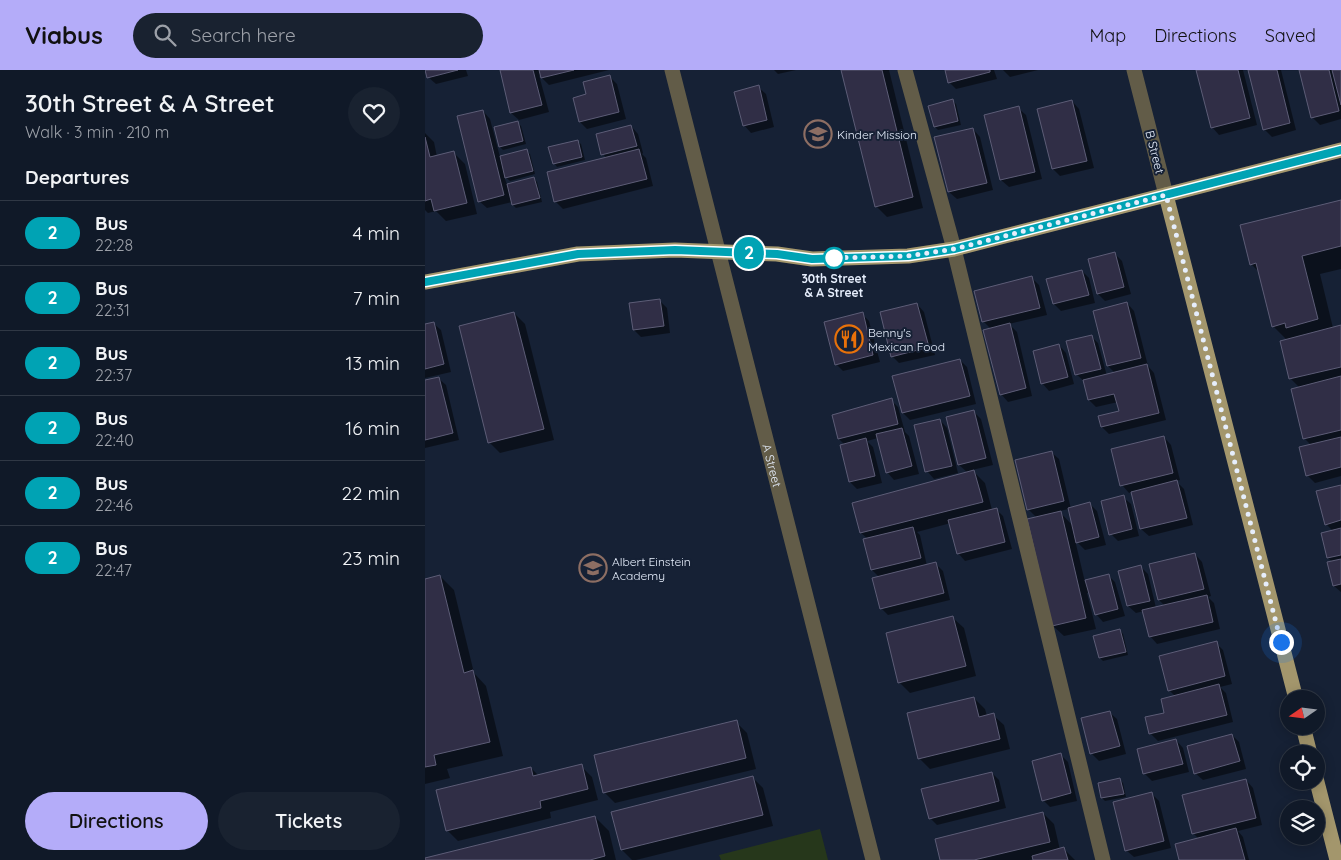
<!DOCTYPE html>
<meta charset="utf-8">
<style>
:root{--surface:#101928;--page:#192230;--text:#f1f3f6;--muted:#9ca0a8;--line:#303845;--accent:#b4acf9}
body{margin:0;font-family:Quicksand,sans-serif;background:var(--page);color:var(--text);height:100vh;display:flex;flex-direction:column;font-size:19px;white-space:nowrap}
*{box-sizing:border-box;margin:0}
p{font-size:16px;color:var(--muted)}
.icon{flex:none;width:28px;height:28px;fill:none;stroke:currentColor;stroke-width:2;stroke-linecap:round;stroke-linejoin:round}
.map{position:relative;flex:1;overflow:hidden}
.panel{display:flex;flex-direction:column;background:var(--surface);width:425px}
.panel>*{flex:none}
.badge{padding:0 10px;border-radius:16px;font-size:18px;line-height:32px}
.needle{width:32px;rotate:256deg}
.controls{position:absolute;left:855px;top:620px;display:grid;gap:10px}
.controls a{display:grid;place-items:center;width:45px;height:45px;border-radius:50%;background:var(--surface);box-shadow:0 2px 12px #0003,0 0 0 1px var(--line);font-size:25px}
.you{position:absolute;width:25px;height:25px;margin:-12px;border:4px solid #fff;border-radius:50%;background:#1a73e8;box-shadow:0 0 0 8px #1a73e833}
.map>.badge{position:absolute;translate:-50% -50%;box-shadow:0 0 0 2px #fff}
h2{padding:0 25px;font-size:19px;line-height:45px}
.round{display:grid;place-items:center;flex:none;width:52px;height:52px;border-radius:26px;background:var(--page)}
.head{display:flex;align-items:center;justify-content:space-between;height:85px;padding:0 25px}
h1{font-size:24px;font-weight:600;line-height:38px}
.primary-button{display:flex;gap:10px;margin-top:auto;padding:10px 25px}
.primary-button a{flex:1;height:58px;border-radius:30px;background:var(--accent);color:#111;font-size:20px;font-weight:600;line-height:58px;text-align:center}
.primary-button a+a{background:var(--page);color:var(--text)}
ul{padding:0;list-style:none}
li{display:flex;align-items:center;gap:15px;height:65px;padding:0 25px;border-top:1px solid var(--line)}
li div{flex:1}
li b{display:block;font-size:19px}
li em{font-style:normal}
li .badge{min-width:55px;font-weight:700;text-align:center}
header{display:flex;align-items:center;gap:30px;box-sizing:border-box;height:70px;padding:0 25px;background:var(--accent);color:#111}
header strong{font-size:24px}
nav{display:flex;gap:28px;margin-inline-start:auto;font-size:18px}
.search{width:350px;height:45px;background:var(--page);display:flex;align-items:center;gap:12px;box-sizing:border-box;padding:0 18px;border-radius:28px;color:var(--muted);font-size:19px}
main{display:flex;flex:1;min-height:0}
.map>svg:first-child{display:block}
</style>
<header>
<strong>Viabus</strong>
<div class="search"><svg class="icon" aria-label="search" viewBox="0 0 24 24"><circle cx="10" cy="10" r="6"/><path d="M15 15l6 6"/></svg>Search here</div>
<nav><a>Map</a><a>Directions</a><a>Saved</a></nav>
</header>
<main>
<section class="panel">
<div class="head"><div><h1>30th Street &amp; A Street</h1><p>Walk · 3 min · 210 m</p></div><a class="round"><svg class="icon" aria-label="heart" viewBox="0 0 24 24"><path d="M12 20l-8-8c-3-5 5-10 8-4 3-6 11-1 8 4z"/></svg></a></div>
<h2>Departures</h2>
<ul>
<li><span class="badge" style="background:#00a3b4;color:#fff">2</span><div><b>Bus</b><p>22:28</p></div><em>4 min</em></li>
<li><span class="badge" style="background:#00a3b4;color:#fff">2</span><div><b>Bus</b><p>22:31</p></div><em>7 min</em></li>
<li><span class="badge" style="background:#00a3b4;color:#fff">2</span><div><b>Bus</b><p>22:37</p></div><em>13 min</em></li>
<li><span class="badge" style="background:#00a3b4;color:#fff">2</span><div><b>Bus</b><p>22:40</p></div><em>16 min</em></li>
<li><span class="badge" style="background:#00a3b4;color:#fff">2</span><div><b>Bus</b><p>22:46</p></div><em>22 min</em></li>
<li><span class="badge" style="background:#00a3b4;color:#fff">2</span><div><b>Bus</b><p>22:47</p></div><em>23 min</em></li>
</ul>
<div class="primary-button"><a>Directions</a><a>Tickets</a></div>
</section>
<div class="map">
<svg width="916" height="790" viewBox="0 0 916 790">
<rect width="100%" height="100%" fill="#162135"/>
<!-- green -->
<path fill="#26371b" d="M395 759 403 790H296L294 785Z"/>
<!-- shadow -->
<g fill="#0007" fill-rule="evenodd">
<path d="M2 0H41L43 6 11 14 3 7Z"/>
<path d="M76 0H184L124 15 114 5 124 42 94 50 86 43Z"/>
<path d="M349 0H371L353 4Z"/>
<path d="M417 0H464L498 138 462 147 451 136Z"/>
<path d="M521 0H569L572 9 531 19 524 12Z"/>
<path d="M578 0H613L585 7Z"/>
<path d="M773 0H818L832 55 794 65 787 57Z"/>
<path d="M824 0H856L871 60 847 67 839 59Z"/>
<path d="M876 0H916V49L895 55 887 47Z"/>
<path d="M185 7 192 14 201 49 162 59 155 52 149 29 163 25Z"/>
<path d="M333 17 341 24 349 57 326 63 319 55Z"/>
<path d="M528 31 531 34 536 55 513 60 510 57 505 36Z"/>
<path d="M647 31 654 39 669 98 635 106 628 99Z"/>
<path d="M593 38 601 45 617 109 584 117 576 110 560 46Z"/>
<path d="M58 41 65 49 75 87 102 81 105 84 110 104 85 111 79 106 82 115 109 108 112 112 117 132 91 138 88 135 87 132 62 138 54 131Z"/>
<path d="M93 53 96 56 101 74 78 80 75 77Z"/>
<path d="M206 56 213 64 218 83 217 84 221 88 228 116 138 139 130 131 182 89 178 84Z"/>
<path d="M548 59 555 67 568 120 532 129 524 122Z"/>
<path d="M0 63 9 72 12 87 29 83 40 94 52 144 21 151 11 141 3 143 0 140Z"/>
<path d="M152 71 156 74 160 90 132 97 129 93Z"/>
<path d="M916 131V199L895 204 908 258 916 257V406L890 413 882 405 887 376 879 368 875 318 866 309 856 272 862 270 848 256 834 202 826 194Z"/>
<path d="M690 184 697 191 706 224 680 231 673 224Z"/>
<path d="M657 201 664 208 670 233 636 241 629 234Z"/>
<path d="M607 208 614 215 622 245 584 254 592 262 607 326 583 332 576 324 566 259 558 251Z"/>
<path d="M234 230 242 238 245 263 216 267 209 260Z"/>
<path d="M702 233 709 241 723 296 729 303 741 350 684 364 677 357 695 342 693 332 671 337 664 330 660 312 651 304 666 266 673 273 682 306 690 303 683 296 669 242Z"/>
<path d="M492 234 499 242 510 285 474 293 467 286Z"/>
<path d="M89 243 100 254 129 370 75 383 64 372Z"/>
<path d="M437 244 444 251 455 292 418 301 411 294Z"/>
<path d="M8 253 16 260 26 302 0 308V255Z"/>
<path d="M634 275 641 283 649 314 624 321 617 313Z"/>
<path d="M535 290 542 297 551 334 485 350 478 343 469 306Z"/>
<path d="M13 308 21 315 34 370 0 378V311Z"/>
<path d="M466 330 473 337 480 362 484 366 494 404 469 410 462 402 453 368 442 371 448 377 457 413 432 419 425 412 420 375 414 369 408 346Z"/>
<path d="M549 342 556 349 568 395 547 400 560 413 567 440 571 439 578 446 587 479 540 491 533 483 526 453 492 462 495 465 502 496 511 494 518 501 525 530 463 545 456 538 455 508 447 500 443 469 436 463 428 434 543 403 534 395Z"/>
<path d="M515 350 522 358 533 403 509 409 502 401Z"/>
<path d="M739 367 746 375 755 410 751 411 759 419 768 455 724 466 716 459 707 422 704 423 697 415Z"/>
<path d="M626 382 634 389 646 439 665 434 672 441 681 475 660 480 650 470 660 512 683 505 690 512 700 546 678 552 671 544 665 522 662 523 671 559 639 566 628 556 612 448 604 440ZM644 439 648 456 634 441Z"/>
<path d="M916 416V522L909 516 908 492 903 488 908 461 901 454Z"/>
<path d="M698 427 706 434 714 466 693 471 686 464Z"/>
<path d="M770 484 777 492 786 526 783 527 789 533 795 559 732 574 725 566 719 541 711 543 703 536 716 497 723 504 731 538 740 536 734 530 725 495Z"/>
<path d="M15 506 29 520 49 603 61 616 78 686 22 699 25 708 0 714V508V510Z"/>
<path d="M528 548 539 558 551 606 485 623 474 612Z"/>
<path d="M695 560 698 564 703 585 678 591 675 588Z"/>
<path d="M791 573 798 580 807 614 795 617 801 623 808 652 733 671 726 664 722 648 741 644 750 626 744 620Z"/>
<path d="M549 628 560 639 562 646 568 645 579 655 585 679 505 699 494 688Z"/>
<path d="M684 642 692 649 701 684 674 691 666 683Z"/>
<path d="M311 652 322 663 331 699 190 733 180 723Z"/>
<path d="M807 665 814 672 821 699 778 710 770 703Z"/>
<path d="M751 670 758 678 764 702 727 711 720 704Z"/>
<path d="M636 685 643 692 652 731 625 737 618 730Z"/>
<path d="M156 696 167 707 173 730 125 742 126 748 33 771 22 760 106 698 114 706Z"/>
<path d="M567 703 574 710 581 738 512 755 505 748Z"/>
<path d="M328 708 338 718 348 756 211 790H207L197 780 188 742Z"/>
<path d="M695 710 698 713 701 727 680 731 677 728Z"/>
<path d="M821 710 828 718 837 755 813 761 818 767 824 790H755L774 769 768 763Z"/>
<path d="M727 724 734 731 746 778 709 787 701 780Z"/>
<path d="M618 743 629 754 635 780 639 779 650 790H609V789L604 790H516Z"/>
<path d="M170 747 184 761 191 790H0Z"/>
</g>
<!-- building -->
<g fill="#302e46" stroke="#5d5d77">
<path d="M0 0H33L2 8Z"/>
<path d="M75 0H108L117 35 85 43Z"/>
<path d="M114 0H149L116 8Z"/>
<path d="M416 0H457L488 127 450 137Z"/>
<path d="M520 0H565V2L523 13Z"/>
<path d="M771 0H813L825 48 786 58Z"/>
<path d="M823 0H852L865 53 838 60Z"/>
<path d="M874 0H904L914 41 886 48Z"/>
<path d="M907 0H916V35Z"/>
<path d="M185 5 194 42 154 52 148 28 161 24 158 12Z"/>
<path d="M334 15 342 50 318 56 309 22Z"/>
<path d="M528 29 533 51 509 57 503 36Z"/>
<path d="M647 30 662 91 627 99 612 39Z"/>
<path d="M594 36 610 102 575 110 559 45Z"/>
<path d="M58 40 79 125 53 132 32 46Z"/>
<path d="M93 51 98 71 74 77 69 57Z"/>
<path d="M206 55 212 76 176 85 171 64Z"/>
<path d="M548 58 562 113 523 122 509 67Z"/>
<path d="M0 67 5 87 29 81 42 133 9 141 6 129 0 131Z"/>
<path d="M153 70 157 87 128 94 123 77Z"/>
<path d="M102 79 108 101 80 108 75 86Z"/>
<path d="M214 79 222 109 129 132 122 102Z"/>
<path d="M109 107 115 128 87 135 82 114Z"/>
<path d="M916 130V176L877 186 893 249 861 258 860 253 847 257 831 193 825 195 815 155Z"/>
<path d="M690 182 699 217 672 224 663 189Z"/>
<path d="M657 200 664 225 628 234 621 209Z"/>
<path d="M607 206 615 238 557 252 549 221Z"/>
<path d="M235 229 239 256 208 260 204 233Z"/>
<path d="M702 232 716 288 682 296 668 241Z"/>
<path d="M492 233 504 277 466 287 455 242Z"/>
<path d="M89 242 119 359 63 373 34 256Z"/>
<path d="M438 242 448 285 410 295 399 252Z"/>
<path d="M9 252 19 294 0 299V254Z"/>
<path d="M585 253 601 318 575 325 558 260Z"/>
<path d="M916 255V297L864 309 855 271Z"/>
<path d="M667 265 676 299 650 305 641 271Z"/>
<path d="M634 274 643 307 616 314 608 281Z"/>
<path d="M535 289 545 326 477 343 467 306Z"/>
<path d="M722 294 734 343 676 357 673 346 694 341 689 324 663 330 658 310Z"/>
<path d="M916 306V360L878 369 866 319Z"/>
<path d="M14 307 28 363 0 370V310Z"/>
<path d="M467 328 473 354 413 369 407 345Z"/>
<path d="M549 340 561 388 533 395 521 347Z"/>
<path d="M515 349 527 396 500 402 489 355Z"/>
<path d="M477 358 487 396 461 403 451 364Z"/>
<path d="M739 366 748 403 695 416 686 379Z"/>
<path d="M916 367V397L881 406 874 377Z"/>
<path d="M441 368 450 406 424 412 415 375Z"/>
<path d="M627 381 639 431 602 440 590 390Z"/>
<path d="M549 400 558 432 435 463 427 433Z"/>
<path d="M752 410 762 448 715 459 706 422Z"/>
<path d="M916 415V450L900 455 891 421Z"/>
<path d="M699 425 707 459 684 465 676 431Z"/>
<path d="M665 432 674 467 651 473 643 438Z"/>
<path d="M572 438 580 472 532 484 523 450Z"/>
<path d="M636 441 661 548 627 556 602 449Z"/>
<path d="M488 457 496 488 446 500 438 469Z"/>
<path d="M916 458V485L902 488 896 463Z"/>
<path d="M770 483 779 519 733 530 724 494Z"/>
<path d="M916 489V514L908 516 902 492Z"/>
<path d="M511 492 519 523 455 539 447 508Z"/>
<path d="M716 495 725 531 702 536 693 501Z"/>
<path d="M684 504 693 539 670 545 660 510Z"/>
<path d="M15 505 39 603 48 600 65 672 9 685 11 695 0 697V509Z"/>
<path d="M782 525 788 552 724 567 717 540Z"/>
<path d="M528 546 541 596 473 613 461 563Z"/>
<path d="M695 559 701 582 674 588 668 566Z"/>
<path d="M792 571 800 606 743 621 734 586Z"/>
<path d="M794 614 802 645 724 664 720 647 739 643 736 629Z"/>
<path d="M549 627 554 647 569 643 575 669 493 689 482 643Z"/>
<path d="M685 641 695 676 665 684 656 648Z"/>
<path d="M312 650 321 688 178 723 169 685Z"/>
<path d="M807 664 815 691 769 704 762 676Z"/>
<path d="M751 669 758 694 718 704 712 679Z"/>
<path d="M636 683 646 723 617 731 607 691Z"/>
<path d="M157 694 163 719 115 731 116 738 21 761 11 720 106 697 108 706Z"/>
<path d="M567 702 574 731 504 749 496 719Z"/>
<path d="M328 706 338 745 196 780 186 742Z"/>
<path d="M695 708 699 724 676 728 673 713Z"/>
<path d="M821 709 831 748 767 764 757 725Z"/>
<path d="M727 722 739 771 700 781 688 732Z"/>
<path d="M618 742 625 772 549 790H515L510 769Z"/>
<path d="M170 746 180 786 165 790H0V788Z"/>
<path d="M811 758 820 790H754L750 774Z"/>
<path d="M639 777 643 790H608L607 786Z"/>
</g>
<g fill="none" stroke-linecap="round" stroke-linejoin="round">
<!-- minor -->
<g stroke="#625c48" stroke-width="15">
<path id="s1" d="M247 0 448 790"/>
<path d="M480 0 529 179 678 790"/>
<path d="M709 0 741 125"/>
</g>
<!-- major -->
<g stroke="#a3966c" stroke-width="15">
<path d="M741 125 871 629"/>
<path d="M0 212 153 184 250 180 352 184 387 189 483 186 529 179 916 80"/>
<path d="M878 656 885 684"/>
<path d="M891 708 912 790"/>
</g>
</g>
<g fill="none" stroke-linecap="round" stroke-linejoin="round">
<!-- line casing -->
<g stroke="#fff" stroke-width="11">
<path id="line" d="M0 212 153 184 250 180 352 184 387 189 483 186 529 179 916 80"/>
</g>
<!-- line -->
<use href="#line" stroke="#00a3b4" stroke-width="8"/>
<!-- walk -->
<path stroke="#e6eefc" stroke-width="5" stroke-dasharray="0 9" d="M409 188H406L483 186 529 179 741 125 856 572"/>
</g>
<!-- icons -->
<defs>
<g id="school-ring" transform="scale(1.4375)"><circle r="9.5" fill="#162135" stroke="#8d6e63" stroke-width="1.5"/><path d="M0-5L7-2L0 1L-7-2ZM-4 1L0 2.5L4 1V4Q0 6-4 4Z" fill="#8d6e63"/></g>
<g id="restaurant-ring" transform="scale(1.4375)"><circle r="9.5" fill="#162135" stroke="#e8710a" stroke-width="1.5"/><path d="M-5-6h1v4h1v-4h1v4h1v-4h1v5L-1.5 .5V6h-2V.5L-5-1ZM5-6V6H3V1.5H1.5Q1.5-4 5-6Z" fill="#e8710a"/></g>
</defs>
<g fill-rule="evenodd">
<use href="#school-ring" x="393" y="64"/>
<use href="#restaurant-ring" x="424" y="269"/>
<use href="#school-ring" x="168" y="498"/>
</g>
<!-- markers -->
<circle fill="#fff" stroke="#00a3b4" stroke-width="2.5" cx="409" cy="188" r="10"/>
<g text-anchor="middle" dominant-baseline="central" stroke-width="4" stroke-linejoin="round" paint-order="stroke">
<!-- poi labels -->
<g font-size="12" fill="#e6eefc" stroke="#162135" text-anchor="start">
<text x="412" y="64">Kinder Mission</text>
<text x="443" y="262">Benny's<tspan x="443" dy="14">Mexican Food</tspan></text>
<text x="187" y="491">Albert Einstein<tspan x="187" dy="14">Academy</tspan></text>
</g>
<!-- street labels -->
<g font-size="12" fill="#e6eefc" stroke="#162135">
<text transform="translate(730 82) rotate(76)">B Street</text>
<text stroke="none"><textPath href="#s1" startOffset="408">A Street</textPath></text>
</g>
<!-- stop labels -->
<g font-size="12" font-weight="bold" fill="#e6eefc" stroke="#162135">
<text x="409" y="208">30th Street<tspan x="409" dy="14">&amp; A Street</tspan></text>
</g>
</g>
</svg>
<div class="controls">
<a><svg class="needle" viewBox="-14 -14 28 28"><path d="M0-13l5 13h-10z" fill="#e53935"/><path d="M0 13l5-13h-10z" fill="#9ca0a8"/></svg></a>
<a><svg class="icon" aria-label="locate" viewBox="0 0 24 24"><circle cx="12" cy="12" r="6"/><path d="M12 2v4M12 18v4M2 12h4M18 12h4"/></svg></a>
<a><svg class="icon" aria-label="layers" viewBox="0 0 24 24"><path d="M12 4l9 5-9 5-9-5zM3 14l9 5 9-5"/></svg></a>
</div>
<div class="you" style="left:856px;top:572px"></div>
<b class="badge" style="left:324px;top:183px;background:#00a3b4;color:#fff">2</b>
</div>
</main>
